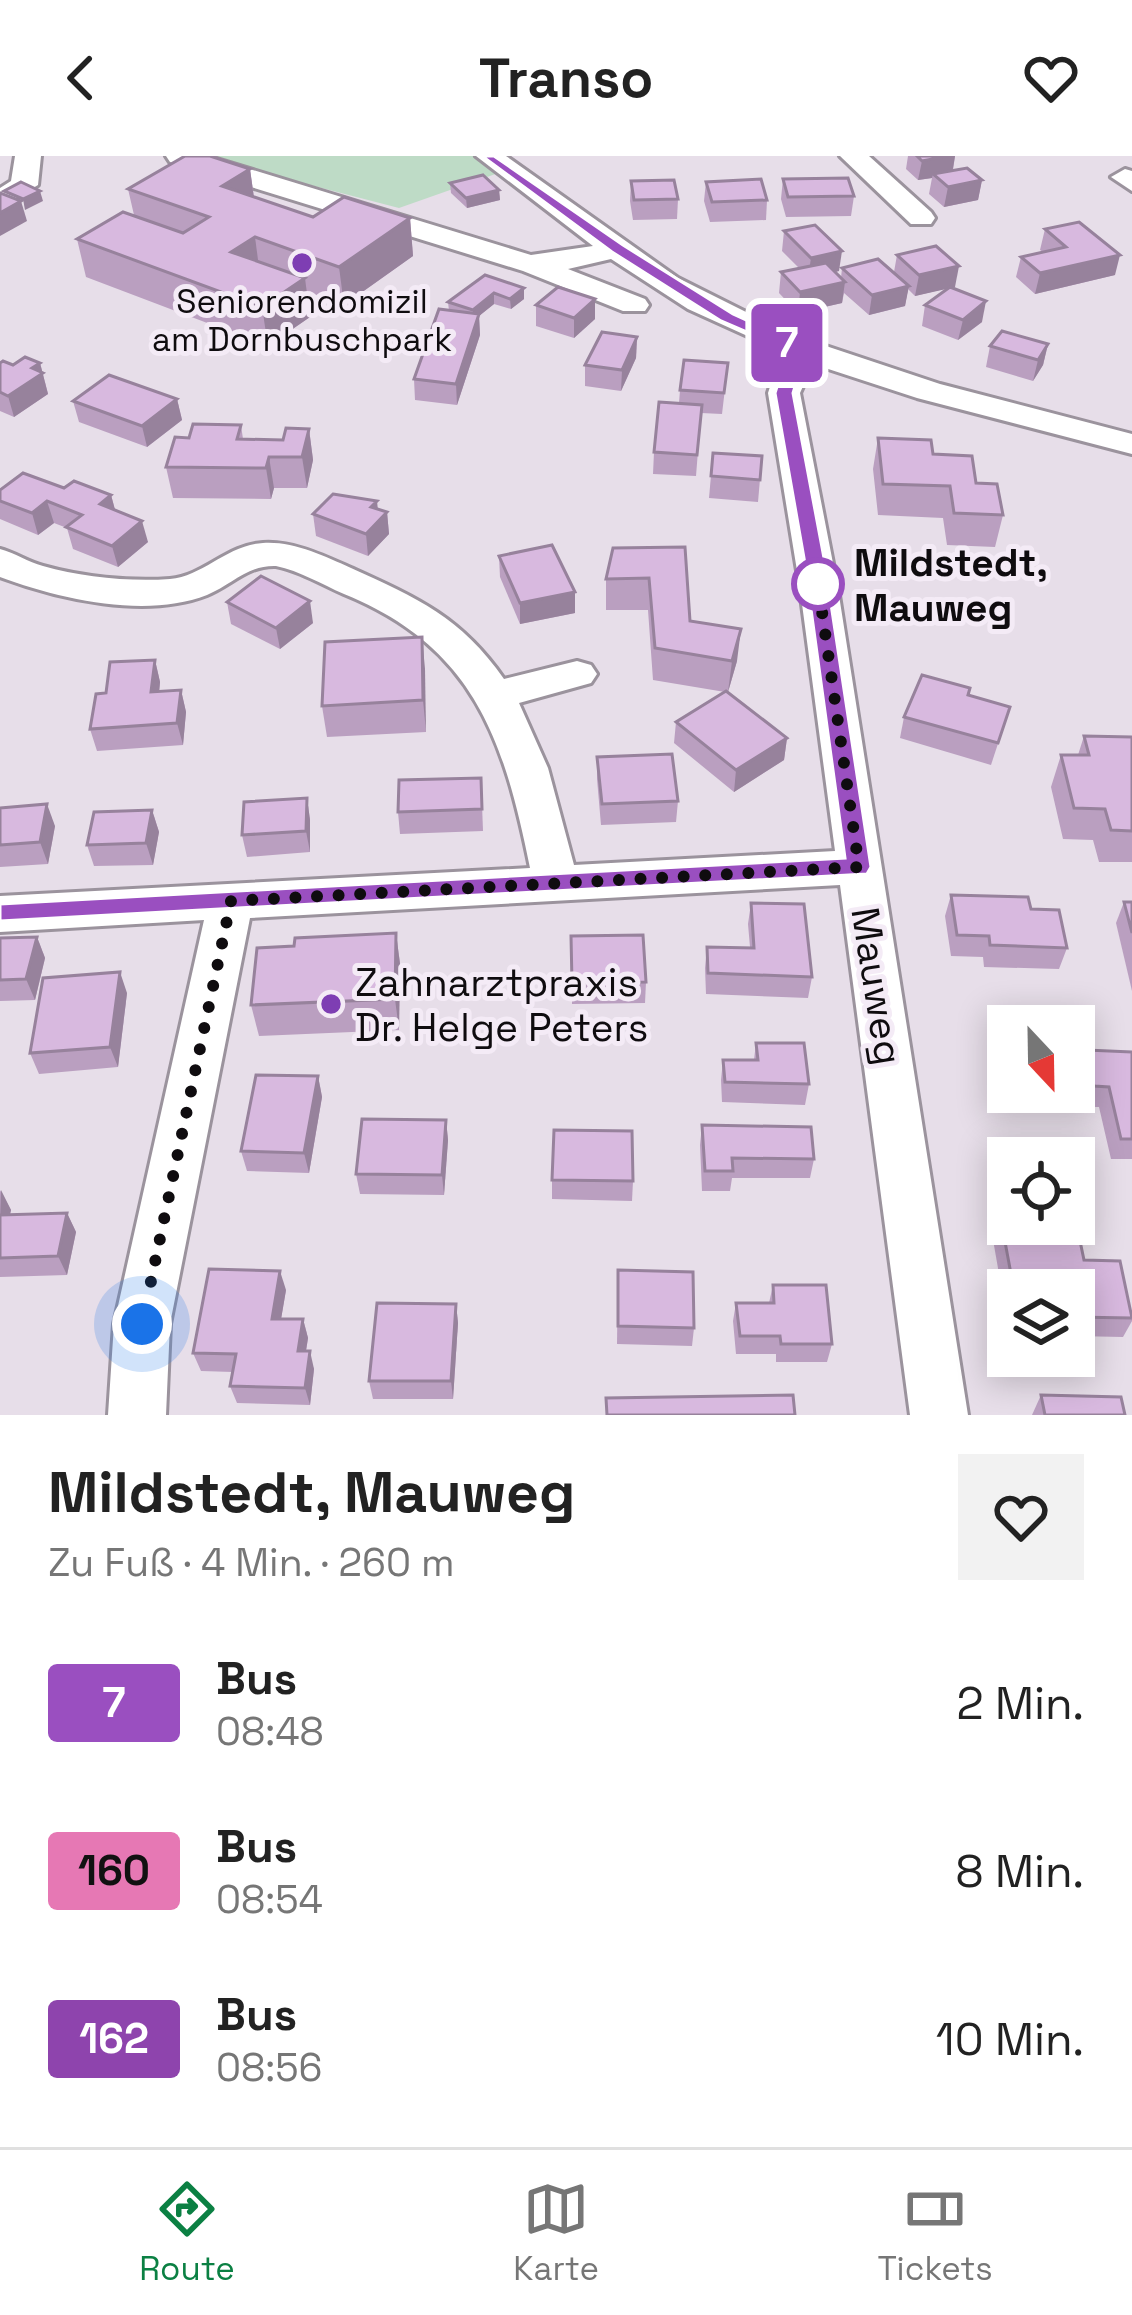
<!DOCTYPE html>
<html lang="de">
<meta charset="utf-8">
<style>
:root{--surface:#fff;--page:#f2f2f2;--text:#222;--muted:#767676;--line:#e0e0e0;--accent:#0b8043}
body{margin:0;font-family:"Space Grotesk",sans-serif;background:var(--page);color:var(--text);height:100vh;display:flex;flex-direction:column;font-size:45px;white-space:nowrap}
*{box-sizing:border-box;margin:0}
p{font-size:39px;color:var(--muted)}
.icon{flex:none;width:66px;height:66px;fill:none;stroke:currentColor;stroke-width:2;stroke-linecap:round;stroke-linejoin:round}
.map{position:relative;height:1259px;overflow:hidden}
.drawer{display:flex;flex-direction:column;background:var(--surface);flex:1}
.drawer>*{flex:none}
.badge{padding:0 24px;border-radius:9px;font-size:42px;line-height:78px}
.needle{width:78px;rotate:158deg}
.fabs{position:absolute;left:987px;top:849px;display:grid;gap:24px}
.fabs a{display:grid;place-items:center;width:108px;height:108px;border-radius:0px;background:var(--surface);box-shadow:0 6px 30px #0003;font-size:60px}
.you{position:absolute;width:60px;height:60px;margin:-30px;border:9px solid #fff;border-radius:50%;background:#1a73e8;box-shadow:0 0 0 18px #1a73e833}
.map>.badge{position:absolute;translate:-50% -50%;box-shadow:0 0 0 6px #fff}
.round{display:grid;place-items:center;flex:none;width:126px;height:126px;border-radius:0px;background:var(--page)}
.head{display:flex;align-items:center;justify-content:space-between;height:204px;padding:0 48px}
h1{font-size:57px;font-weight:700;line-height:90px}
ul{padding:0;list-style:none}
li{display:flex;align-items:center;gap:36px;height:168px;padding:0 48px}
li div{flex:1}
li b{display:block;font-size:45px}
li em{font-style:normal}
li .badge{min-width:132px;font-weight:700;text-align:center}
header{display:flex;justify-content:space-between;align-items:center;height:156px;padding:0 48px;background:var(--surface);font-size:54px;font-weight:700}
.tabs{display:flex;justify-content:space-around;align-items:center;height:168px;border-top:3px solid var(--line);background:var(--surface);font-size:33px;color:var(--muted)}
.tabs a{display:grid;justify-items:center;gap:6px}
.tabs .selected{color:var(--accent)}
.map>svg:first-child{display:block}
</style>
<header><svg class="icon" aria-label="back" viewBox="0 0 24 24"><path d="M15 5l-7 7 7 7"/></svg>Transo<svg class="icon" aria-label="heart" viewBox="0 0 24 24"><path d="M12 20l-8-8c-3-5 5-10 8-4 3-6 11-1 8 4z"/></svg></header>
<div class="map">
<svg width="1132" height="1259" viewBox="0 0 1132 1259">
<rect width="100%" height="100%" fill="#e7dee9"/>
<!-- green -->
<path fill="#bedbc6" d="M198 0H482L504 15 399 52Z"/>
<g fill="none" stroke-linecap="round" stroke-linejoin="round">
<!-- minor casing -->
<g stroke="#9b939d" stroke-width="6">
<g id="minor">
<path d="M15 0H41L38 29 0 52V32L11 25Z"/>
<path d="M166 0H207L531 99 593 90 476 0H506L678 122 790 178 940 228 1132 278V298L917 242 813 208 800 237 838 433 968 1259H910L840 729 250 762 170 1168 166 1259H108L114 1168 204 764 0 776V740L530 712C504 583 474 491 344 438 321 428 300 415 276 410 247 409 232 429 207 439 146 463 59 443 0 421V393C15 397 28 406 43 410 82 421 129 426 170 423 204 420 227 389 263 387 293 385 324 400 351 412 417 442 461 461 504 523L577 505 591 509 597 518 591 527 519 547 548 612 574 709 835 695 800 433 768 237 777 209 787 198 688 153 611 103 568 113 645 143 649 149 645 155H623L523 115 170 6Z"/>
<path d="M840 0H869L931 56 935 62 931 68H911Z"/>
<path d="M1125 13 1132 15V35L1111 21Z"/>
</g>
</g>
<!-- minor -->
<use href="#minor" fill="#fff" fill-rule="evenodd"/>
</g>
<!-- wall -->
<g fill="#ba9fc0">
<path d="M908 0H955L953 14 982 24 978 44 944 51 929 38 932 22 918 24 906 13Z"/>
<path d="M250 13 254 41 313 61 410 62 413 100 344 149 307 136 310 161 268 190 86 121 77 83 134 59 128 33Z"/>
<path d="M783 23 854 40 851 60 786 61 781 43Z"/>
<path d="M631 25 678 43 677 63 633 64 630 45Z"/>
<path d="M706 26 767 44 766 64 710 66 704 45Z"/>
<path d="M450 27 499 34 500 44 467 52 451 37Z"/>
<path d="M1045 73 1115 119 1035 138 1016 121 1021 101 1043 96 1040 94Z"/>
<path d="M784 75 839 115 835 116 841 122 842 112 894 116 897 99 955 131 951 132 982 166 958 184 922 170 925 149 948 132 915 140 908 133 905 150 869 159 844 137 842 147 798 157 779 137 781 116 799 112 782 95Z"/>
<path d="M485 119 524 143 511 153 494 148 479 160 480 179 457 249 415 244 414 223 449 155 448 146Z"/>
<path d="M595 143V163L574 182 536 170V149Z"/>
<path d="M637 181 636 202 621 235 585 230V209Z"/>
<path d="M1048 188 1043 209 1033 225 986 211 990 190Z"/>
<path d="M0 207 13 209 40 207 48 238 14 261 0 255Z"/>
<path d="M728 207 722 258 701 257 696 320 653 318 654 296 679 247 680 234Z"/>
<path d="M177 243 182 264 147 291 79 266 73 245Z"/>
<path d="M241 269 243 283 283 284 309 273 313 304 307 332H274L271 343 173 342 166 311 189 282Z"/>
<path d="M878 282 933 298 976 327 1003 359 995 391 947 389 943 362 878 359 873 313Z"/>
<path d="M713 297 762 300 758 346 709 342Z"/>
<path d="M64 332 111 339 115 354 148 386 118 411 73 393 67 372 54 367 38 379 0 363V334Z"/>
<path d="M378 353 387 356 389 378 368 400 316 380 313 358Z"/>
<path d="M685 391 690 465 737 505 728 536 787 582 784 604 734 636 674 587 676 566 725 536 653 524 648 454H606V423Z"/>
<path d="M499 400 575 457 520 468 500 421Z"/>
<path d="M227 446 313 467 280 493 231 468Z"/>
<path d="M422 481 426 576 327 581 322 550Z"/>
<path d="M155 504 160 526 159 536 181 534 186 556 183 589 97 595 90 573 106 537Z"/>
<path d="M968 539 1010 551 991 609 900 582 904 561Z"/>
<path d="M1084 580 1132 581V706H1099L1093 684 1063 683 1051 631 1061 599H1078Z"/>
<path d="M597 601 678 645 676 666 601 669 597 623Z"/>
<path d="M481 622 483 675 400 678 398 656Z"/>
<path d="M307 642 310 664V696L247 701 242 679Z"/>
<path d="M0 652 55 670 48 708 0 711Z"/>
<path d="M152 654 159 676 153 709 94 710 87 689Z"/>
<path d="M951 739 1031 753 1067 792 1059 813 984 811 983 801 951 800 945 760Z"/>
<path d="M1124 746H1132V835L1116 767Z"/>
<path d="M751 747 812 821 808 842 706 838 705 812 707 791H750L748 768Z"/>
<path d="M396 777 400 808 399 874 259 880 251 849 294 790Z"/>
<path d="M571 780 646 826 645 847 572 848Z"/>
<path d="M37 781 45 802 35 844 0 845V782Z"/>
<path d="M127 837 118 911 39 918 30 897Z"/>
<path d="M756 887 809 928 805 949 722 946 721 924 723 904H754Z"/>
<path d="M1086 894 1132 896V1003H1111L1099 951H1085L1077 915Z"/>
<path d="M318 920 322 941 309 1017 247 1015 241 995Z"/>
<path d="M446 964 448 984 444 1039 360 1038 356 1018Z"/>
<path d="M702 969 814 1003 810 1022H732L730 1035H702L700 989Z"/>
<path d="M552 1024 633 1025 632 1045 552 1043Z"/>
<path d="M0 1034 11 1054 10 1059 67 1057 76 1076 67 1119 0 1121Z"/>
<path d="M1000 1059 1084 1104 1132 1155V1165L1123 1181 1074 1180V1134H1008V1169L992 1078Z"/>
<path d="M618 1114 694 1172 692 1190 617 1188Z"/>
<path d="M773 1129 832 1188 827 1206H776V1198H736L733 1165 736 1147H769Z"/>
<path d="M286 1134 281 1163H303L308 1182 306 1195 314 1213 310 1249 237 1247 230 1230 233 1216 201 1215 193 1197Z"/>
<path d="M456 1148 458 1167 453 1243H373L369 1225Z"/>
<path d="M1041 1239 1125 1259H1032Z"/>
</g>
<!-- shaded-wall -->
<g fill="#97829c">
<path d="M948 0H955L952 18H933L932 22 918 24 922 5Z"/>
<path d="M250 13 255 50 222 30Z"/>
<path d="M982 24 978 44 944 51 948 31Z"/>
<path d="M499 34 500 44 467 52 466 42Z"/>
<path d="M40 35 43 45 25 54 23 43Z"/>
<path d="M21 45 27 65 0 80V57Z"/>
<path d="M410 62 413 100 344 149 339 111Z"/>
<path d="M255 81 260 119 231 96Z"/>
<path d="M842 95 839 115 808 122 811 102Z"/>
<path d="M1120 99 1115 119 1035 138 1040 117Z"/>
<path d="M959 110 955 131 915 140 919 119Z"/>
<path d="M305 122 310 161 268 190 262 151Z"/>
<path d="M845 126 842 147 798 157 800 136Z"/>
<path d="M909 130 905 150 869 159 872 139Z"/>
<path d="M524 132V143L511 153 510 143Z"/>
<path d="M494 137V148L479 160 480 179 457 249 456 228 473 165V154Z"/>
<path d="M595 143V163L574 182V162Z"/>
<path d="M986 145 982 166 958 184 963 164Z"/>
<path d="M637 181 636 202 621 235 622 214Z"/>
<path d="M1048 188 1043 209 1033 225 1038 204Z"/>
<path d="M40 207 48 238 14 261 8 240 32 212Z"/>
<path d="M177 243 182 264 147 291 142 270Z"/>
<path d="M309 273 313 304 307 332 302 301Z"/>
<path d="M269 301 274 332 271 343 266 312Z"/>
<path d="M111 339 117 361 100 348Z"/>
<path d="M47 345 54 367 38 379 32 357Z"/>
<path d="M377 345 379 364 387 356 389 378 368 400 366 378 371 351Z"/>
<path d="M142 365 148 386 118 411 112 390Z"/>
<path d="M575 436V457L520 468V447Z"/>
<path d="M310 445 313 467 280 493 276 472Z"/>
<path d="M741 473 737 505 728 536 732 505Z"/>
<path d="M422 481 425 513 426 576 423 544Z"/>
<path d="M155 504 160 526 157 558 151 536Z"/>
<path d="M181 534 186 556 183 589 177 567Z"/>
<path d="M787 582 784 604 734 636 736 614Z"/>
<path d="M307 642 310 664V696L306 675Z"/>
<path d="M47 648 55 670 48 708 40 686Z"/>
<path d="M152 654 159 676 153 709 146 687Z"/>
<path d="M396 777 400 808 399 874 395 843Z"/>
<path d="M37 781 45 802 35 844 26 823Z"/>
<path d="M120 816 127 837 118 911 110 891Z"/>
<path d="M318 920 322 941 309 1017 304 997Z"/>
<path d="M446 964 448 984 444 1039 442 1019Z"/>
<path d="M1 1034 11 1054 5 1079 0 1069Z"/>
<path d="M67 1057 76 1076 67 1119 58 1100Z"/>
<path d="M280 1115 286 1134 278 1181 272 1163Z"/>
<path d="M456 1148 458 1167 453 1243 451 1225Z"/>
<path d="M303 1163 308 1182 303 1213 298 1195Z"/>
<path d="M310 1195 314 1213 310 1249 305 1232Z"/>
</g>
<!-- building -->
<g fill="#d8b9df" stroke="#97829c" stroke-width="3">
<path d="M185 0H210L250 13 222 30 313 61 344 41 410 62 339 111 255 81 231 96 305 122 262 151 77 83 123 56 183 77 209 61 128 33Z"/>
<path d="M917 0H948L922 5Z"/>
<path d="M967 12 982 24 948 31 933 18Z"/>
<path d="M483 19 499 34 466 42 450 27Z"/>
<path d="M848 22 854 40 788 41 783 23Z"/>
<path d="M761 23 767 44 712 46 706 26Z"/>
<path d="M674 24 678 43 634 44 631 25Z"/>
<path d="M21 26 40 35 23 43 4 35Z"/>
<path d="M0 37 21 45 0 57Z"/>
<path d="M1079 66 1120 99 1040 117 1021 101 1066 91 1045 73Z"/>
<path d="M815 69 842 95 811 102 784 75Z"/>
<path d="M936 90 959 110 919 119 897 99Z"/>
<path d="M878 103 909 130 872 139 842 112Z"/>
<path d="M826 107 845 126 800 136 781 116Z"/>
<path d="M485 119 524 132 510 143 494 137 473 154 448 146Z"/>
<path d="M558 131 595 143 574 162 536 149Z"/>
<path d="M950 131 986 145 963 164 925 149Z"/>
<path d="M439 153 479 158 456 228 414 223Z"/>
<path d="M1002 175 1048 188 1038 204 990 190Z"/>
<path d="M602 176 637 181 622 214 585 209Z"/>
<path d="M25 201 40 207 32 212 43 217 8 240 0 236V207L3 205 13 209Z"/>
<path d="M684 204 728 207 724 237 680 234Z"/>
<path d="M109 219 177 243 142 270 73 245Z"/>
<path d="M659 246 702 249 697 299 654 296Z"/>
<path d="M193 268 241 269 237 283 283 284 286 272 309 273 302 301H269L266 312 166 311 175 281 189 282Z"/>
<path d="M878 282 931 284 933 298 972 300 976 327 997 328 1003 359 954 357 950 330 883 328Z"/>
<path d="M713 297 762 300 760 324 711 320Z"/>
<path d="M23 317 64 332 74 325 111 339 100 348 142 365 112 390 66 371 82 359 47 345 32 357 0 345V334Z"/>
<path d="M333 338 377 345 371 351 387 356 366 378 313 358Z"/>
<path d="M552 389 575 436 520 447 499 400Z"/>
<path d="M685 391 690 465 741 473 732 505 655 492 649 422 606 423 613 392Z"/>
<path d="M261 420 310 445 276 472 227 446Z"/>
<path d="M422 481 423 544 322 550 325 486Z"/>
<path d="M155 504 151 536 181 534 177 567 90 573 96 538 106 537 110 506Z"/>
<path d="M922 519 970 532 968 539 1010 551 998 587 904 561Z"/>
<path d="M726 535 787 582 736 614 676 566Z"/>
<path d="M1084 580 1132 581V675L1111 674 1105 653 1074 652 1061 599H1089Z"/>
<path d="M672 598 678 645 602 648 597 601Z"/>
<path d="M481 622 482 653 398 656 399 624Z"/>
<path d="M307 642 306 675 242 679 244 646Z"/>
<path d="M47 648 40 686 0 689V652Z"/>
<path d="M152 654 146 687 87 689 94 656Z"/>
<path d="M951 739 1028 741 1031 753 1059 754 1067 792 990 789 989 780 957 779Z"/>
<path d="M1124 746H1132V777Z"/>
<path d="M751 747 804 748 812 821 708 817 707 791 754 792Z"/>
<path d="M396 777 395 843 251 849 257 792 294 790 295 782Z"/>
<path d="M643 779 646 826 572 827 571 780Z"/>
<path d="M37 781 26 823 0 824V782Z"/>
<path d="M120 816 110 891 30 897 43 822Z"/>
<path d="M756 887H804L809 928 725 926 723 904H758Z"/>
<path d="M1086 894 1132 896V983H1121L1109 931 1094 930Z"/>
<path d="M256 919 318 920 304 997 241 995Z"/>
<path d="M362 963 446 964 442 1019 356 1018Z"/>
<path d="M702 969 811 971 814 1003 732 1002 733 1015H705Z"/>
<path d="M554 974 632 975 633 1025 552 1024Z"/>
<path d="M67 1057 58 1100 0 1102V1059Z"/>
<path d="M1000 1059H1008V1068H1074L1075 1061 1084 1104 1120 1105 1132 1162 1074 1161V1134H1014Z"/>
<path d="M209 1113 280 1115 272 1163H303L298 1195H310L305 1232 230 1230 236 1198 193 1197Z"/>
<path d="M618 1114 693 1116 694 1172 618 1170Z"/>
<path d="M773 1129H826L832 1188H781L780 1180H740L736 1147H774Z"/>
<path d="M377 1147 456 1148 451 1225H369Z"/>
<path d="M793 1239 795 1259H607L606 1242Z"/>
<path d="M1041 1239 1121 1241 1125 1259H1045Z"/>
</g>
<!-- line -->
<path fill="#9a4fc0" stroke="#fff" stroke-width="3" d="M482 0H494L623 89 733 158 816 196 801 211 793 237 824 402 871 711 867 718 0 765V748L845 702 804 402 775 237 784 209 796 197 721 165 612 96Z"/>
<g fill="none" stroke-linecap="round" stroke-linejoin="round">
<!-- walk -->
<path stroke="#0f0c0f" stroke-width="12" stroke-dasharray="0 21.6" d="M142 1168 231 745 859 711 818 428"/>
</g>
<!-- markers -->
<g fill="#7e3eb3" stroke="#f4ebf6" stroke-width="4.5">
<circle cx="302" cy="107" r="12"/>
<circle cx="331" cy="848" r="12"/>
</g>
<circle fill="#fff" stroke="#9a4fc0" stroke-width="6" cx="818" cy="428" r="24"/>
<g text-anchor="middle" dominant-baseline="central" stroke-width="10" stroke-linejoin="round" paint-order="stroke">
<!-- far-poi labels -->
<g font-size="33" fill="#0f0c0f" stroke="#f4ebf6">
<text x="302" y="146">Seniorendomizil<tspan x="302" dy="38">am Dornbuschpark</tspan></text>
</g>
<!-- stop labels -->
<g font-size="39" font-weight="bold" fill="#0f0c0f" stroke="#f4ebf6" text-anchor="start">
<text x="854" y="406">Mildstedt,<tspan x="854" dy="45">Mauweg</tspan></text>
</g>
<!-- poi labels -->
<g font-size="39" fill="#0f0c0f" stroke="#f4ebf6" text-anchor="start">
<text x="355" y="826">Zahnarztpraxis<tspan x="355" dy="45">Dr. Helge Peters</tspan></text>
</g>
<!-- street labels -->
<g font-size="39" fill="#0f0c0f" stroke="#f4ebf6">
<text transform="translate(877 830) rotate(81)">Mauweg</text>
</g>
</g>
</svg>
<div class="fabs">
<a><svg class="needle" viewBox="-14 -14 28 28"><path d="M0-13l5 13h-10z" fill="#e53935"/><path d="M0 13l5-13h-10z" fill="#767676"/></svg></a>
<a><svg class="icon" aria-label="locate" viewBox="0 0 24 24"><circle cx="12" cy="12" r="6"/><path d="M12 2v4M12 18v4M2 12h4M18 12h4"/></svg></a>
<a><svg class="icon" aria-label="layers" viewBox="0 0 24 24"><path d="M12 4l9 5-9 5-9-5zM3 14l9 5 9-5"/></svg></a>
</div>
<div class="you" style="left:142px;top:1168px"></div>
<b class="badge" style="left:787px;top:187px;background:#9a4fc0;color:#fff">7</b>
</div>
<section class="drawer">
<div class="head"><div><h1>Mildstedt, Mauweg</h1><p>Zu Fuß · 4 Min. · 260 m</p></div><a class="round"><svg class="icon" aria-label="heart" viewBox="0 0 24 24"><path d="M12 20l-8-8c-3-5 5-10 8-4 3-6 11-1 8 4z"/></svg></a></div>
<ul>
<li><span class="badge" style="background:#9a4fc0;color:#fff">7</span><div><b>Bus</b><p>08:48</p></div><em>2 Min.</em></li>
<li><span class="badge" style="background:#e678b4;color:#111">160</span><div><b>Bus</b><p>08:54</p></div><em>8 Min.</em></li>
<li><span class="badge" style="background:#8e44ad;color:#fff">162</span><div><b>Bus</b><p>08:56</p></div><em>10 Min.</em></li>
</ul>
</section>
<nav class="tabs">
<a class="selected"><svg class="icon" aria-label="directions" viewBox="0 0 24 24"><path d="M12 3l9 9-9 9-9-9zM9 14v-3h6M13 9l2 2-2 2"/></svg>Route</a>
<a><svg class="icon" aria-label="map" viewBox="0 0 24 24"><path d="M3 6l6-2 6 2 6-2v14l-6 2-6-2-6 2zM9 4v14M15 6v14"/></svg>Karte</a>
<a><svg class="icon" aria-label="tickets" viewBox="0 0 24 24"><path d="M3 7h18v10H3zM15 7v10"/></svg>Tickets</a>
</nav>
